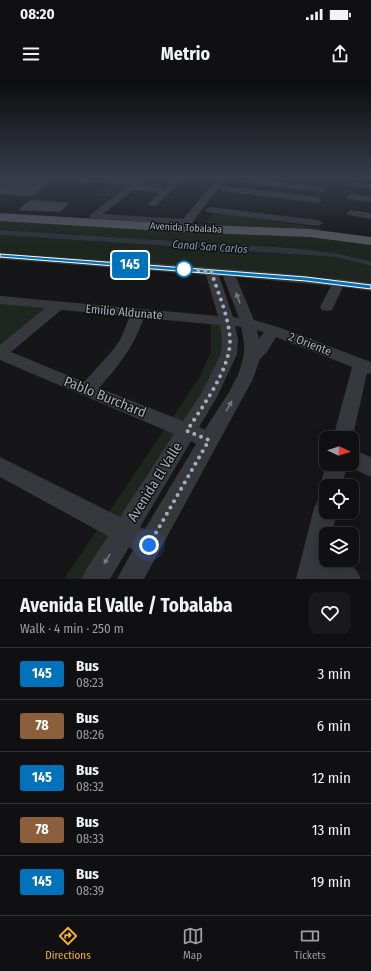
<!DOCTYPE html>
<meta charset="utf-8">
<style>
:root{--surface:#101012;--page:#19191b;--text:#f1f3f6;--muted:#9c9d9f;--line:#303032;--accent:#f2b134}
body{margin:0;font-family:"Fira Sans Condensed",sans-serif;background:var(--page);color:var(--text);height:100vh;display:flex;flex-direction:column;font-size:15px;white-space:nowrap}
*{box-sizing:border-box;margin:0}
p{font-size:13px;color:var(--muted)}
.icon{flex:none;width:22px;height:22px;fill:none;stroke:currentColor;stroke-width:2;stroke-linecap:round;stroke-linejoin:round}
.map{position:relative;height:499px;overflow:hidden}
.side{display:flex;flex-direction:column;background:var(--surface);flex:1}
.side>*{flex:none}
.badge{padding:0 8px;border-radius:3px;font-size:14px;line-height:26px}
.needle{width:26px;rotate:94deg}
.controls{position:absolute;left:319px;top:351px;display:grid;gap:8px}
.controls a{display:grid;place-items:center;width:40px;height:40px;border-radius:8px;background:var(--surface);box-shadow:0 2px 10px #0003,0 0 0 1px var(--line);font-size:20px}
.you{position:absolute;width:20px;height:20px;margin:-10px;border:3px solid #fff;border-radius:50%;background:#1a73e8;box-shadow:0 0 0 6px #1a73e833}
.map>.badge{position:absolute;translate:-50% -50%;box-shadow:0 0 0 2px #fff}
.round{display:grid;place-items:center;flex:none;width:42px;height:42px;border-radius:8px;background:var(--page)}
.head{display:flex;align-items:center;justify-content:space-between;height:68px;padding:0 20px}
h1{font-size:19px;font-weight:700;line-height:30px}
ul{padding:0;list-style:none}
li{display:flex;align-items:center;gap:12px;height:52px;padding:0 20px;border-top:1px solid var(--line)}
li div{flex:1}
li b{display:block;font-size:15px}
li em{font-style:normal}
li .badge{min-width:44px;font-weight:700;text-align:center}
.status{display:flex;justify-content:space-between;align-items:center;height:28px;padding:0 20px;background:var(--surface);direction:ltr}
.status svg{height:11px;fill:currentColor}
header{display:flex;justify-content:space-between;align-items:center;height:52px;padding:0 20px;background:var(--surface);font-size:18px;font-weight:700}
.tab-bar{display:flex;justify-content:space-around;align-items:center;height:56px;border-top:1px solid var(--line);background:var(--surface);font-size:11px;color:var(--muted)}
.tab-bar a{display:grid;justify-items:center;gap:2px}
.tab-bar .on{color:var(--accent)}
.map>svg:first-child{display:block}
</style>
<div class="status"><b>08:20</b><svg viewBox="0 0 49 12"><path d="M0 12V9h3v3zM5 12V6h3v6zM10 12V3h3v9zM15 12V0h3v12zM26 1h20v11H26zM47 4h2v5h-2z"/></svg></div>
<header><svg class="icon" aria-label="menu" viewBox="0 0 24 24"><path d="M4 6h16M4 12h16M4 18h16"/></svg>Metrio<svg class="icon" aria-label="share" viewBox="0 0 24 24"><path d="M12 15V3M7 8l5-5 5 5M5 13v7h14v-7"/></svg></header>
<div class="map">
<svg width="371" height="499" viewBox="0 0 371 499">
<rect width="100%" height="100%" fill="#161618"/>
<!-- green -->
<g fill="#1e261f">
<path d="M147 97 172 99 160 109 136 106Z"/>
<path d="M109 103 125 105 113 117 95 115Z"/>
<path d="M214 132 321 148 320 151 293 148 207 146 205 143Z"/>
<path d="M0 140 305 156 343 160 371 165V181L340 174 305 169 0 150Z"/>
<path d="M0 155 335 177 371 186V205L322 197 223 192 0 173Z"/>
<path d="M0 220 57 226 0 273Z"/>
<path d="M211 240 227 241 229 274 96 499H64L199 298 211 272Z"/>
</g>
<!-- water -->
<path fill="#2c353c" d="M0 150 305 169 340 174 371 181V186L335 177 0 155Z"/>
<!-- building -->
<g fill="#404145" stroke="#303034">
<path d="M0 98 45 100 51 101 32 116 0 114Z"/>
<path d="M30 120 69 123 60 132 18 130Z"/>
</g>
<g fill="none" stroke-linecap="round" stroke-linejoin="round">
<!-- minor -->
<g fill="#37383d" fill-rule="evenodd">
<path d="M42 97H87L134 100 140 98 144 100 138 105 164 108 176 97H185L156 126H150L148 124 160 113 133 110 103 134 183 139 219 97H227L191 144 185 150 181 151 176 148 179 144 91 138 89 136 91 134 129 105 46 99Z"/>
<path d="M229 97 322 106 326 109 322 112 232 101H229Z"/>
<path d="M305 97H332L333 99C327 103 311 101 305 97Z"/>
<path d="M348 102 371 104V108L348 106 347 104Z"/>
<path d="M225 106 318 117 322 120 318 123 222 111 221 109 222 107Z"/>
<path d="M350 114 371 116V122L347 119 346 117Z"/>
<path d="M210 127 318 140 323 143 318 146 207 132 205 130Z"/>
<path d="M351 130 371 133V139L348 135 346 133Z"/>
<path d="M0 173C124 182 248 188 371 203V211L343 207 332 230 327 231 322 230 320 227 331 206 236 197 254 240 278 247 371 282V294L367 293 352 360V358H333L352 287 276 257 267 272 260 279 253 299 144 499H117L133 470 129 467 110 499H82L86 490 108 456 0 397V377L120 437 174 354 0 280V265L45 228 0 224V216L218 236 206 195 0 179ZM219 196H223L239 238 233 237ZM61 230 130 236 120 260 113 270 84 302 11 272ZM144 238 220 245 222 259 221 274 201 314 183 341 99 308C121 283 132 269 144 238ZM235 246 241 247C243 257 246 268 243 278 239 302 217 329 205 350L199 347 217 317 237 274 238 259ZM257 250 264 252 259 259ZM191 361 196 364 145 449 140 447Z"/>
<path d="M352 369 371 377V397L347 386 342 406H326V414L323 413 320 406 326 384H352Z"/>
<path d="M326 417V432H337L332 454H326V480C343 480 354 482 361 499H296L314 428 318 420Z"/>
</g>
<!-- major -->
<path fill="#53555c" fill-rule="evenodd" d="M0 133 181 144 310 149 371 157V165L310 157 181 152 0 141Z"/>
</g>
<!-- one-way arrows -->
<defs><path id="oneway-solid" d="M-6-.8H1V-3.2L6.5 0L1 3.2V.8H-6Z"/></defs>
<g fill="#757881">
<use href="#oneway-solid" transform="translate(238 218) rotate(-111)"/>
<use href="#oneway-solid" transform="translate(229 326) rotate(-60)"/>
<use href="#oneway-solid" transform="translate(107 479) rotate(121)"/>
</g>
<!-- sky -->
<linearGradient id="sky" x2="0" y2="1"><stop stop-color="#0c0c0d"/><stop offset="0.58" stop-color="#363c48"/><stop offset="1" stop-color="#363c48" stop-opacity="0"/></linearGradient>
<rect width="371" height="167" fill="url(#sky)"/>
<!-- line -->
<path fill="#0072bc" stroke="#fff" d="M0 174 306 197 371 205V209L306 201 0 177Z"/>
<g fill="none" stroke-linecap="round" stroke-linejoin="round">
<!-- walk -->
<path stroke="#a8adb8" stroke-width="4" stroke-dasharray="0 7.2" d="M149 465 209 360 187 351C203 325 230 290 230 260 229 237 218 213 211 191L180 189H184"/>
</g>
<!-- markers -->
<circle fill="#fff" stroke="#0072bc" stroke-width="2" cx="184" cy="189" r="8"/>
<g text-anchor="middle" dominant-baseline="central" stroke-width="3" stroke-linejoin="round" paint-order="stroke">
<!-- far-street labels -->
<g font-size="10" fill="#a8adb8" stroke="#111113">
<text transform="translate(186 148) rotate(3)">Avenida Tobalaba</text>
</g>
<!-- far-water labels -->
<g font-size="11" font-style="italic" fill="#7f9bb3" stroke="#111113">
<text transform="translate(210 167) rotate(4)">Canal San Carlos</text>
</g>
<!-- street labels -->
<g font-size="12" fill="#a8adb8" stroke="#111113">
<text transform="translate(124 232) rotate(5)">Emilio Aldunate</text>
<text transform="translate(310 264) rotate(21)">2 Oriente</text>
</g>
<!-- near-street labels -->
<g font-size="14" fill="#a8adb8" stroke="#111113">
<text transform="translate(105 317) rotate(22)">Pablo Burchard</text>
<text transform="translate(155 402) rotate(-58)">Avenida El Valle</text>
</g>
</g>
</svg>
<div class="controls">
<a><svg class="needle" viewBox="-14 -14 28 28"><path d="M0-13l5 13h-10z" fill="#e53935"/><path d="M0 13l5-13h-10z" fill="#9c9d9f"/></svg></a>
<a><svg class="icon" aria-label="locate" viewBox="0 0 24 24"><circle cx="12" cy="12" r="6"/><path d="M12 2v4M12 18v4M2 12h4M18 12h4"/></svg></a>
<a><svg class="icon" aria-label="layers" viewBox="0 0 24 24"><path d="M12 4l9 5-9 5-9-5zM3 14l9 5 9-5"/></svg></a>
</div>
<div class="you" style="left:149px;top:465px"></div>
<b class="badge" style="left:130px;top:185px;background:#0072bc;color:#fff">145</b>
</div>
<section class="side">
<div class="head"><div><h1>Avenida El Valle / Tobalaba</h1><p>Walk · 4 min · 250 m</p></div><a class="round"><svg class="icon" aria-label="heart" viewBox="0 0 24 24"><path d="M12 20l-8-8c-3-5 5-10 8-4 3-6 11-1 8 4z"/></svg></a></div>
<ul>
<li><span class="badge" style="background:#0072bc;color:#fff">145</span><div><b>Bus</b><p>08:23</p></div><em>3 min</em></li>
<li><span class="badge" style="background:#8b5e3c;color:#fff">78</span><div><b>Bus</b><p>08:26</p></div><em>6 min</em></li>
<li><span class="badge" style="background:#0072bc;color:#fff">145</span><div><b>Bus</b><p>08:32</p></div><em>12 min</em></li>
<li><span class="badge" style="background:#8b5e3c;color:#fff">78</span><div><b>Bus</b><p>08:33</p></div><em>13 min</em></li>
<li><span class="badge" style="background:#0072bc;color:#fff">145</span><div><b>Bus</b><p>08:39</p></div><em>19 min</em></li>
</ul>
</section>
<nav class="tab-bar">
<a class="on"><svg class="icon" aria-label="directions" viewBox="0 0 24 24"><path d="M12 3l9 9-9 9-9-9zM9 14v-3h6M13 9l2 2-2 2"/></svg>Directions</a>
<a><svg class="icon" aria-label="map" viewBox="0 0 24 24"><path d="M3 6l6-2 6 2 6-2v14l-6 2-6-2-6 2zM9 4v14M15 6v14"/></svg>Map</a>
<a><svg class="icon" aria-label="tickets" viewBox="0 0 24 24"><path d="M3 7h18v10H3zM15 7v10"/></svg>Tickets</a>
</nav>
